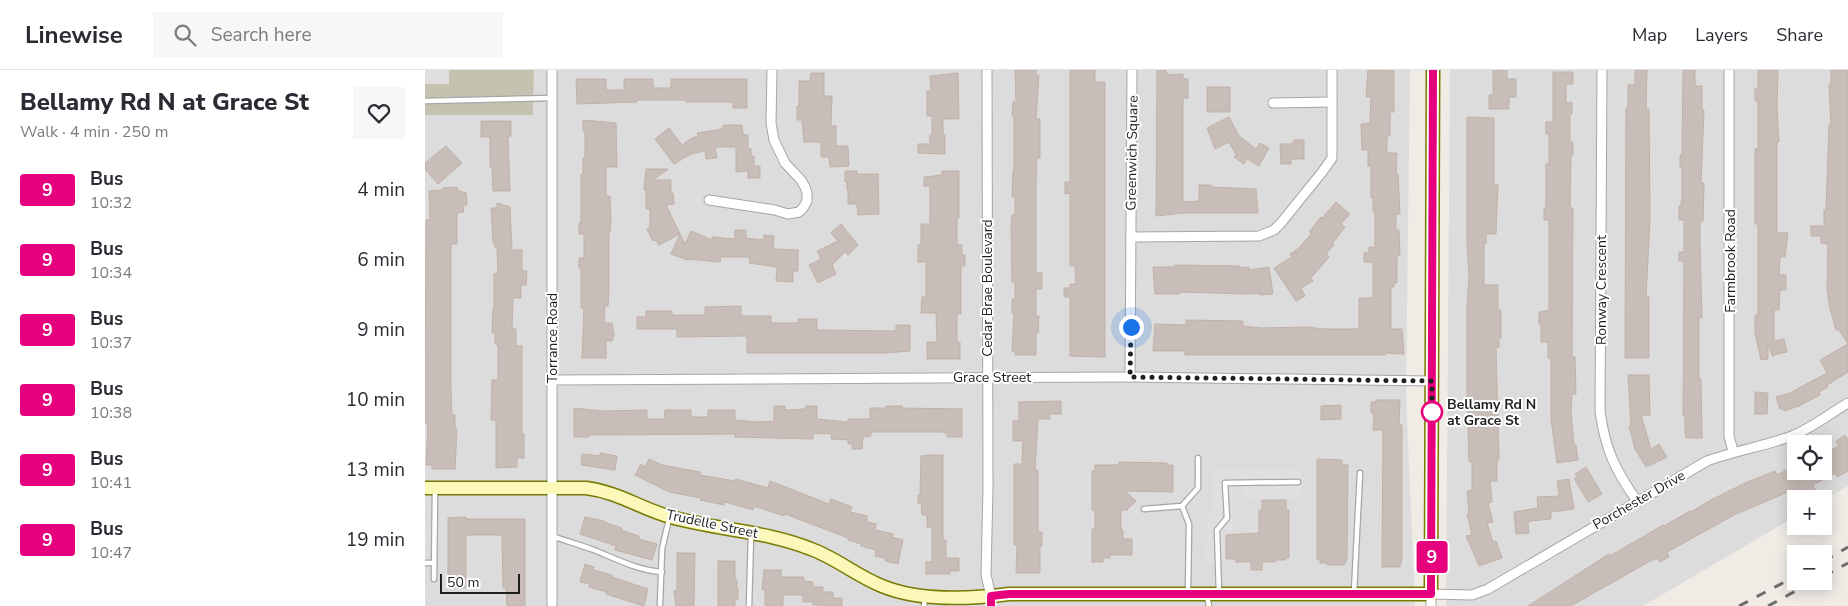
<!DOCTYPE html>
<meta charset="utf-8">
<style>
:root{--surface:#fff;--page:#f7f7f7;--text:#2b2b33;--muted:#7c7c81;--line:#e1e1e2}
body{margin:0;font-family:"Nunito Sans",sans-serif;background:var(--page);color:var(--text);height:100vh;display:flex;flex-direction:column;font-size:19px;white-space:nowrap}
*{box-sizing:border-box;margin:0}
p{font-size:16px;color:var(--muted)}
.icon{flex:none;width:28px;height:28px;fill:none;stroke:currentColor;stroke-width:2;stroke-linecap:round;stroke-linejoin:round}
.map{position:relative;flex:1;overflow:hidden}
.drawer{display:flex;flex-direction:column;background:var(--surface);width:425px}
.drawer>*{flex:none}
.badge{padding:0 10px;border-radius:4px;font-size:18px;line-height:32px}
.tools{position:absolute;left:1362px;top:365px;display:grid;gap:10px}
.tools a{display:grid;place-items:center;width:45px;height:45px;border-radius:0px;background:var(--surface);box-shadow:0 2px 12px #0003;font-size:25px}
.scale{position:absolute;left:15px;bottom:12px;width:80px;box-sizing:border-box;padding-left:5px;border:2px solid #1f1f1f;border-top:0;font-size:14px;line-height:18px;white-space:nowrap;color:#1f1f1f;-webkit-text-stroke:4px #fff;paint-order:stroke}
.you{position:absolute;width:25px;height:25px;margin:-12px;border:4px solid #fff;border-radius:50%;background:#1a73e8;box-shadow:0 0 0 8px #1a73e833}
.map>.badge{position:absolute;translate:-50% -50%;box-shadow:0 0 0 2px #fff}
.round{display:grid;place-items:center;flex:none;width:52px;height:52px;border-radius:0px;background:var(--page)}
.headline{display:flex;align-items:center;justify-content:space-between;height:85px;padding:0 20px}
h1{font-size:24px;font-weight:800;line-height:38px}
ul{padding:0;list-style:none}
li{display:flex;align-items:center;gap:15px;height:70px;padding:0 20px}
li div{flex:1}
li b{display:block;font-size:19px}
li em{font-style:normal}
li .badge{min-width:55px;font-weight:700;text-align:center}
header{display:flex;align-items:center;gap:30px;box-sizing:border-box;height:70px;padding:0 25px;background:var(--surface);border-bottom:1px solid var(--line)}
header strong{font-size:24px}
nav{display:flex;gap:28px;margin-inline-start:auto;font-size:18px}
.search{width:350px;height:45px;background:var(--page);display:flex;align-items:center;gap:12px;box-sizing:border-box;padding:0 18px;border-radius:0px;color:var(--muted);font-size:19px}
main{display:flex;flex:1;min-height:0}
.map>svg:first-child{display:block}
</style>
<header>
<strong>Linewise</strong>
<div class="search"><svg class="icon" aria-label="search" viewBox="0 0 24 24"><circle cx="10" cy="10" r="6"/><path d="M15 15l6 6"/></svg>Search here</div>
<nav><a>Map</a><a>Layers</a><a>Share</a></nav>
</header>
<main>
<section class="drawer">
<div class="headline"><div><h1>Bellamy Rd N at Grace St</h1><p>Walk · 4 min · 250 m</p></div><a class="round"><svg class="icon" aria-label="heart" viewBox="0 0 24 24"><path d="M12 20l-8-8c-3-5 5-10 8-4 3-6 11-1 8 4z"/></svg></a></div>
<ul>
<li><span class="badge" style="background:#e6007e;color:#fff">9</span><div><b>Bus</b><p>10:32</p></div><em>4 min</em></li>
<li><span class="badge" style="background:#e6007e;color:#fff">9</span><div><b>Bus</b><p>10:34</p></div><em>6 min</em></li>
<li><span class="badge" style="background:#e6007e;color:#fff">9</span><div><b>Bus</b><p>10:37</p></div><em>9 min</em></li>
<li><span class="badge" style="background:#e6007e;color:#fff">9</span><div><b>Bus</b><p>10:38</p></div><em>10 min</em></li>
<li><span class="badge" style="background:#e6007e;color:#fff">9</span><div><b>Bus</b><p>10:41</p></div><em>13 min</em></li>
<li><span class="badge" style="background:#e6007e;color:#fff">9</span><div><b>Bus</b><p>10:47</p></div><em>19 min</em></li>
</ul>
</section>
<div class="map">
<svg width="1423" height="536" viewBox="0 0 1423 536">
<rect width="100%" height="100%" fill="#f0ebe5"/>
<!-- residential -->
<g fill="#dddcdc" fill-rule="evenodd">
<path d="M109 0H985L981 323 990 536H0V45H108Z"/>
<path d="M1025 0H1423V416L1399 430 1371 429V446L1218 536H1021ZM1371 374H1399V401H1371Z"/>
</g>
<!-- construction -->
<path fill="#c5c3b0" d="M0 0H109L108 45H0Z"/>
<!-- parking -->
<g fill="#dfdfdf">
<rect x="0" y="0" width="24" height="14"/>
<path d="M788 398H876V430L819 429V419H808V460H798V492H781L782 445H788Z"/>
</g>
<!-- building -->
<g fill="#c8bdb8" stroke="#c2b1a7">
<path d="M590 0H611V5H614L611 49H615V88H612L611 110V203H617V219H611V246H614L613 263H611V285H590V281H587L589 243H587V229H590V212H587L586 156 587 145H590V127H587L588 101H589V46H587L588 32H591Z"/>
<path d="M645 0H670V12H680V287L645 286V227H639V218H645V214H651L650 196H645V123L640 124V112H645Z"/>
<path d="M732 0H741V3H743V5L758 4V9H763V28H758V132L774 131V115H786V117L831 119 833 143H758L731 146Z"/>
<path d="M943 0 969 1V42H965V66H962V83H972L971 104H973L975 144H971V160H974L975 185 972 186V213H969V217H966V259H977L979 284 960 283V285H760V281H728L730 254 761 255V250L818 251V256L836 258 882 257 899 259H934V228H948V192H939V183H944V177H950V142H948V128H946V96H943V80H937L936 54 945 53 946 27H941Z"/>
<path d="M1068 0H1082V9H1091V27H1084V39H1064V25H1068Z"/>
<path d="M1210 0H1222L1221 39H1224L1225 149 1221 227H1224V288H1200L1201 38H1203V15H1210Z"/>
<path d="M1258 0H1270V16H1277V40H1279L1276 113H1279L1278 151H1275V175L1277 248H1274V309H1276L1277 368H1261V363L1260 364V346H1258L1259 191H1254V182H1259V150H1254V136H1256V131H1257V97H1255V85H1257Z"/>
<path d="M1333 0H1353L1352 37 1354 72H1352V163H1363L1360 187H1355L1354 205H1361V220H1355L1354 240H1349V271L1359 269 1362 282 1349 285 1348 287 1343 274V289L1336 290 1330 263V245H1333V154H1330V79H1333V31H1330V19H1333Z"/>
<path d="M1406 0H1423V302L1402 315 1403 317 1394 322 1395 325 1374 336 1359 341 1358 339H1355L1351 327 1365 323 1402 303 1395 290 1423 274 1414 260H1411L1405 239 1402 219 1403 174 1396 173V166H1386V156H1399V140H1401L1404 55H1406L1404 14H1406Z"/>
<path d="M1128 2H1148V14H1141V33L1147 32V44H1145V72H1148V85H1146L1145 138H1148L1147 287H1150L1151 324H1147L1146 342 1149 375H1151L1153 390 1132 393 1126 349V288H1123V272H1116V254H1114V242L1124 240V150H1119V138H1121V94H1124V64H1121V52H1128Z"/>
<path d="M386 3H399V26H407L406 56H411V76H423L424 96 405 97 404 87H396V72H379L377 50H372V36H374V11H385Z"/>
<path d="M533 3 534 49H518V65H520V84L493 83V74H505V65H507V46H502V21H506L505 6Z"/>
<path d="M151 9H181V20H199V9H228V18H246V9H322V38H308V32H261V30H212V32L152 34Z"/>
<rect x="782" y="17" width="23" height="25"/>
<path d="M804 47 814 66 831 79 835 73 844 78 834 96 822 89 819 94 809 87 811 85 804 72 790 79 782 58Z"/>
<path d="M1042 47 1069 48V115H1073L1071 164H1061V174L1059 173V215H1073V240H1076V268H1074V277H1071L1074 390H1072V411H1065L1067 432 1063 433 1068 452 1062 453 1068 472 1071 471 1077 488 1054 496 1041 466 1047 465 1042 444 1044 443 1042 421 1047 420V392H1044L1042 324V234L1044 207 1042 173Z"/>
<path d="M158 50 191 53 192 97H181V126H185L186 149 185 162H184V222L183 236H180L179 253H187L189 265 187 271H181V288H157L159 238H156V198H154V188H159V164H154V153H156V104H158V88H160V61H158Z"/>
<path d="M56 51H86V66L83 67 85 121H68L67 97H65V67H56Z"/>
<path d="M298 55H317L318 65H323V79H326V86H329V96H335V108H323V101L311 102V77H290L292 88 281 89 280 81 266 84 249 94 230 69 244 58 257 75 267 68 273 66 272 63 298 59Z"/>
<path d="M869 70H879V89H866V94H856L855 74H868Z"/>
<path d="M21 76 37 93 13 114 0 99V93Z"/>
<path d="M221 99H243L228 110H246V123H248L249 134 241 135 260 174 266 161 287 170V167L310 169V160H321V168L339 170V165L349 166 348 179 373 180V201H368V212L351 211 352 197 324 193 325 187H296L295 192 262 189V190L246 184 255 164 234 175 231 170 228 171 222 159 225 157V139H221V120H219Z"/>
<path d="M420 101H432V104H453L454 144 433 145 432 134H423V120H422V112H420Z"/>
<path d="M517 101H534V148H532V175H537V185H540V196H536V244H532V272H535V289H502V272H512L511 243H496L497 227H501V192H493V175H496V154H505V116H499V107L517 105Z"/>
<path d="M32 117V120L41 123 42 135H38L39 142 32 143V174H26V319L27 345H30V359H32L30 399H7V395H1L3 354H0V344L1 150H5L4 121 19 120 17 118Z"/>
<path d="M911 132 925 144 916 154 920 157 907 174 909 175 901 184 904 187 886 208 888 211 876 218 880 226 871 231 849 198 867 187 865 184 873 179 887 163 884 162 896 147 897 148Z"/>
<path d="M72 133 85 137 87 180H97V201H102L101 215H96V228H88L87 259H91V276H97V364H99V388H92V397L71 398V350H66L67 310H73V275L70 274V263H67L68 238H69V204H73L72 178H70V173H68L66 138H72Z"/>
<path d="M416 154 433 175 423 185 420 182 407 195 411 204 393 213 384 195 396 189 392 181 413 171 406 163Z"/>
<path d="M750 195 815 196V198L824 197V200L844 197 848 224 835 225V223L823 224 755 222V224H730L728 197H750Z"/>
<path d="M316 236V246H346V253H373V249H392V260L471 261V255H485V281L460 283H322V266L252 267V259H212V247H221V241H247V245H280V237Z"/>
<path d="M1203 305H1224L1225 345H1216L1226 379 1234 374 1242 387 1221 397 1210 379 1204 356 1206 355Z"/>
<path d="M1330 322 1343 323 1342 344H1330Z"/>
<path d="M951 330H975L974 355H977V489L975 497H957L958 360H948L949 344 946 343V332H951Z"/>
<path d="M636 331V344H625V349H613L610 400H613V462H617V476H615V503H591L592 475H589V394H597L598 371H588V351H594V332Z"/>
<path d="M916 335V349L896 350V336Z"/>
<path d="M349 336H360V340L380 339 381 336H392V349L423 352V349H445V338H461V336H477V338L537 339V367H522V363L517 362H446V366L438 367 437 379H427V374H423V370L406 369 407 364 388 363V369L310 367V364L164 365V367H149V338L178 341 222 340V349H239L240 340H266V347H283V340H310V350L332 352 349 351Z"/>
<path d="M1420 365 1423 370V401L1412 407 1410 403 1388 415 1390 420 1374 428 1368 420 1311 444 1242 482 1244 487 1235 492 1232 488 1225 491 1146 536H1103L1184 484 1185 486 1238 455 1239 456 1265 441 1266 442 1286 430 1320 413 1350 401 1352 405 1371 395V401H1399V384L1414 376 1411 371Z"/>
<path d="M175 383 192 386 190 400 156 395 157 384 175 386Z"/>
<path d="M503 385H518V470H521V488H534V501H525V504H501V492H507V457H502V445H497L496 433H493V425H495L496 386Z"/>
<path d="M224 389 237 395 275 402V405L310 411 311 409 343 418 345 411 404 434 406 429 427 437 425 442 442 446V452L451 454 450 460 468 464 467 467 478 470 473 494 460 491V488L450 486 451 480 436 476V474L423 470V468L360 444 359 446 329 436 328 440 300 432 299 435 275 430 276 428 244 422 210 405 216 394 220 397Z"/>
<path d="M892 389 917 390V395H923L922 489 919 495H902V493H895V489H892Z"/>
<path d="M694 392 742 393V395H748V422L700 421 711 431 702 440H696V459L698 460V469H707V485H685V488H678V492H667V459H670V440H667V401H670V395H694Z"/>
<path d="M1161 397 1177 424 1163 432 1149 408H1153L1150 404Z"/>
<path d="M1144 409 1149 439 1126 442V449L1105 451 1103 453 1104 463 1091 464 1089 442 1113 438 1112 427 1134 426 1132 411Z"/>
<path d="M837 430H861V440H864V488H861V490H850V492H837V500H826V492H811V489H801V465L834 463V440L837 441Z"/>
<path d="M41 447V449H100V536H82L81 518H78L77 465H41V518H26L23 507V448Z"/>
<path d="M160 447 179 451V452L197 458 196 460 214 466V469L232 474 227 490 190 480 191 476 155 464Z"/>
<path d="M252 483H270L269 536H251L249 521H252Z"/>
<path d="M293 491H310V510H312V519H313V529H310V536H293Z"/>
<path d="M160 494 169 497 168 500 187 505V507L223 519 219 536 181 524 182 522 164 517 165 514 155 512Z"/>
<path d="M339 500H356V507H379V511L388 512V517H398V522H408V528H417V536H397V535H388V532H378V525H358V536H340V519L337 520Z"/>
</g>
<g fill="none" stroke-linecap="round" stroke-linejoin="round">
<!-- lane casing -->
<g stroke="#a6a6a6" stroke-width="7">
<g id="lane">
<path d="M0 31 127 28"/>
<path d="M757 436 764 454 763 523"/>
<path d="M719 439 757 436 773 418V388"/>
<path d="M127 466C141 471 155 475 169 480 191 489 212 500 237 502"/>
<path d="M0 493H8"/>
<path d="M9 509 10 419"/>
<path d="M929 522 935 403"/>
<path d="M794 523 792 460 802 448 800 413 873 412"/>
<path d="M782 526 784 536"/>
<path d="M235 534 237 479 244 449"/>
<path d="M324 536 326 465"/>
<path d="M499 536 500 527"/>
</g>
</g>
<!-- street casing -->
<g stroke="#a6a6a6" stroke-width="11">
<g id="street">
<path d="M127 0V536"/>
<path d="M562 0 563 418 561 505 566 526"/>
<path d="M1177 0 1175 341C1180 379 1190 400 1212 431"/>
<path d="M1304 0V366L1308 381"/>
<path d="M848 33 907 32"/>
<path d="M284 130 350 140 363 144 374 142 378 138 382 131V123L380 117 376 110 360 93 349 70 346 53 347 0"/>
<path d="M706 167 834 166 849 160 856 153 898 101 907 88V0"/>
<path d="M705 307 707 0"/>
<path d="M128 310 705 307 1007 311"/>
<path d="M1006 536V524L1047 525 1063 519 1282 391C1310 381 1339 376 1367 366 1385 359 1406 343 1423 333"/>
</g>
</g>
<!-- secondary casing -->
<g stroke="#777a03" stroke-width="15">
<path id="secondary" d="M0 418H161C194 422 216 439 246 447 292 460 342 461 386 479 411 488 432 506 457 516 493 531 545 529 584 524H1006L1008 0"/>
</g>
<!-- lane -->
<use href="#lane" stroke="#fff" stroke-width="4.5"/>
<!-- street -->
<use href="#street" stroke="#fff" stroke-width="9"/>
<!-- secondary -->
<use href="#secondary" stroke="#fbf8b9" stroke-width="12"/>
<!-- rail -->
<g stroke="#6d6d6d" stroke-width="3" stroke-dasharray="10 10" stroke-linecap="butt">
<path d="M1399 491 1423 477"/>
<path d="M1399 506 1423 493"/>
<path d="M1314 536 1371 506"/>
<path d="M1343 536 1389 511"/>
</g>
</g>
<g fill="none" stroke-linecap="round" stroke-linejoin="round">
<!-- line casing -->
<g stroke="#fff" stroke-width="11">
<path id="line" d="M566 536V526L584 524H1006L1008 0"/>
</g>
<!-- line -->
<use href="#line" stroke="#e6007e" stroke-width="8"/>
<!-- walk -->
<path stroke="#1f1f1f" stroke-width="5" stroke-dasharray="0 9" d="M706 257 705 307 1007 311V348V342"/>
</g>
<!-- markers -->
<circle fill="#fff" stroke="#e6007e" stroke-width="2.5" cx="1007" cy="342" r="10"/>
<g text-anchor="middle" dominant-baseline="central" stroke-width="4" stroke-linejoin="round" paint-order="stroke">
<!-- street labels -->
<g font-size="14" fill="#1f1f1f" stroke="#fff">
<text transform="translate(707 83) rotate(-89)">Greenwich Square</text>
<text transform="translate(1305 191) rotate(-90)">Farmbrook Road</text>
<text transform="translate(562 218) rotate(-90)">Cedar Brae Boulevard</text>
<text transform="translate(1176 220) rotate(-90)">Ronway Crescent</text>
<text transform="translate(127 268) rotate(-90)">Torrance Road</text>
<text x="567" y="307">Grace Street</text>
<text transform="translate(1214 430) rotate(-30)">Porchester Drive</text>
<text transform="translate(287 454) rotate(12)">Trudelle Street</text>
</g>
<!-- stop labels -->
<g font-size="14" font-weight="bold" fill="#1f1f1f" stroke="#fff" text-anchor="start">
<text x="1022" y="334">Bellamy Rd N<tspan x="1022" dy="16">at Grace St</tspan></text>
</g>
</g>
</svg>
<div class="tools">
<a><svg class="icon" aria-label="locate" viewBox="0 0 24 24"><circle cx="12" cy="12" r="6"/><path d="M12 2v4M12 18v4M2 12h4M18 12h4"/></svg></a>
<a>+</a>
<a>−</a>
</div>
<div class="scale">50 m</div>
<div class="you" style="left:706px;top:257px"></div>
<b class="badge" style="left:1007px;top:487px;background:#e6007e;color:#fff">9</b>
</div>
</main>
